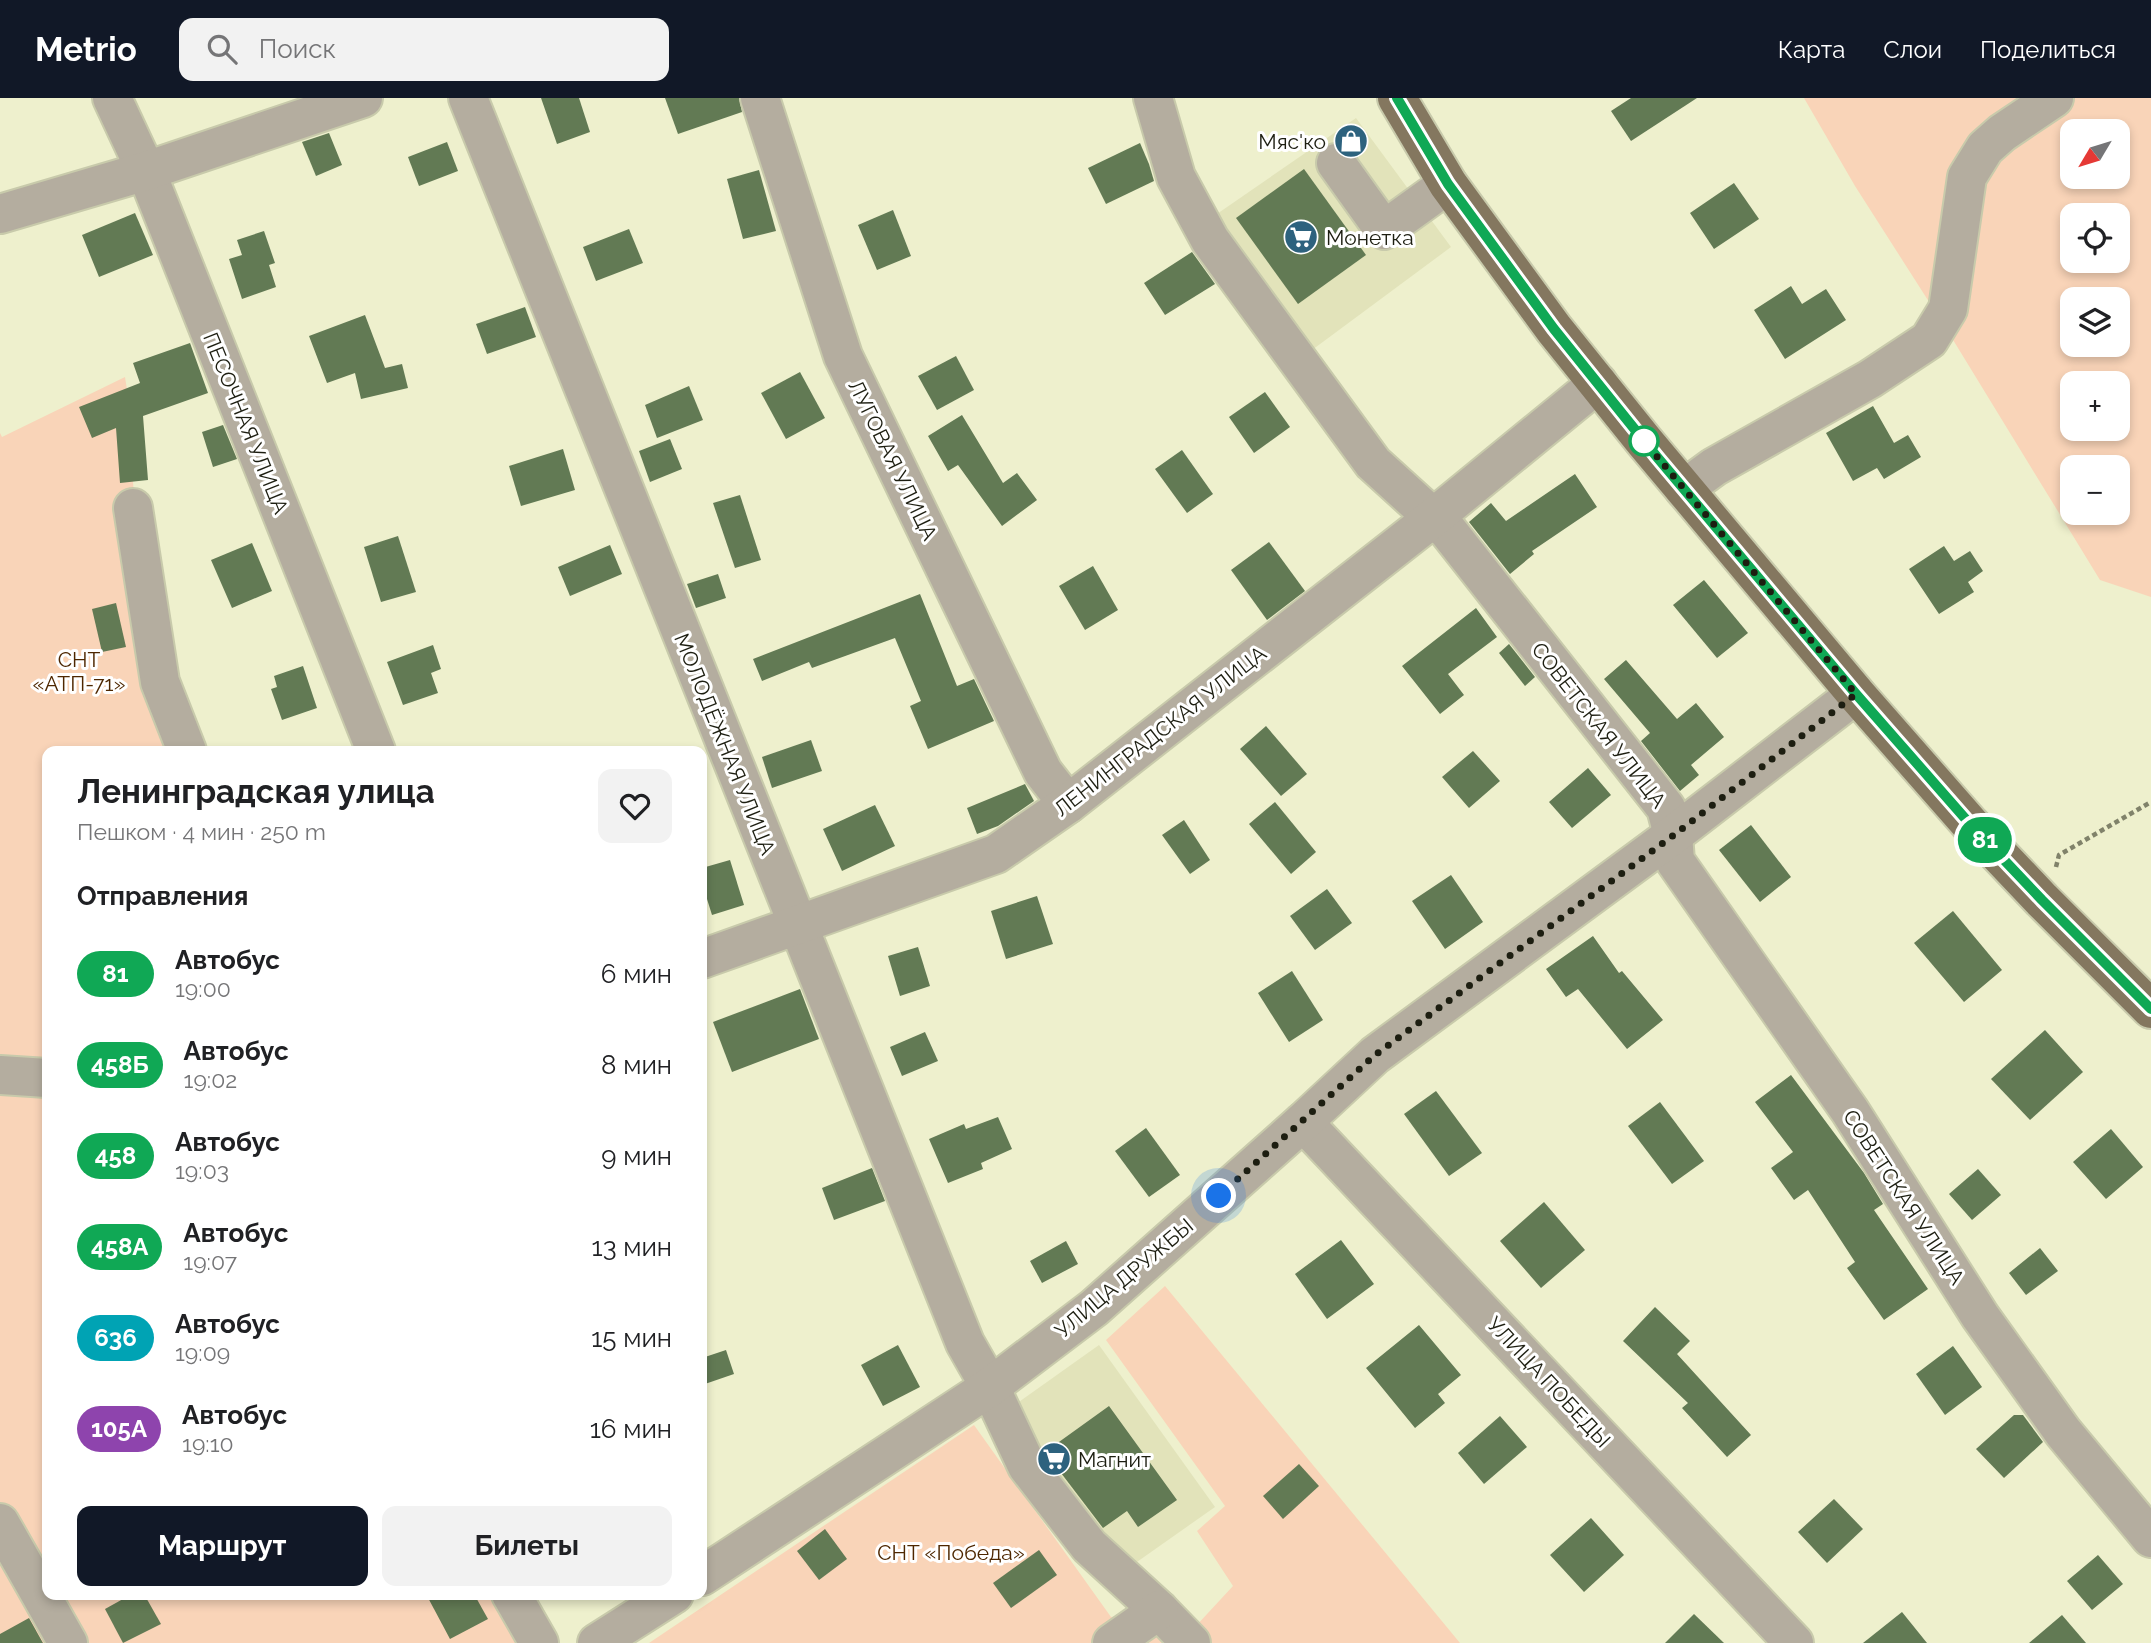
<!DOCTYPE html>
<html lang="ru">
<meta charset="utf-8">
<style>
:root{--surface:#fff;--page:#f2f2f2;--text:#202124;--muted:#757577;--accent:#111827}
body{margin:0;font-family:Raleway,sans-serif;background:var(--page);color:var(--text);height:100vh;display:flex;flex-direction:column;font-size:26px;white-space:nowrap}
*{box-sizing:border-box;margin:0}
p{font-size:23px;color:var(--muted)}
.icon{flex:none;width:38px;height:38px;fill:none;stroke:currentColor;stroke-width:2;stroke-linecap:round;stroke-linejoin:round}
.map{position:relative;flex:1;overflow:hidden}
.drawer{position:absolute;left:42px;top:648px;width:665px;height:854px;display:flex;flex-direction:column;background:var(--surface);border-radius:14px;box-shadow:0 4px 10px #0003}
.drawer>*{flex:none}
.badge{padding:0 14px;border-radius:23px;font-size:24px;line-height:46px}
.needle{width:46px;rotate:232deg}
.controls{position:absolute;left:2060px;top:21px;display:grid;gap:14px}
.controls a{display:grid;place-items:center;width:70px;height:70px;border-radius:14px;background:var(--surface);box-shadow:0 4px 10px #0003;font-size:35px}
.you{position:absolute;width:35px;height:35px;margin:-18px;border:5px solid #fff;border-radius:50%;background:#1a73e8;box-shadow:0 0 0 10px #1a73e833}
.map>.badge{position:absolute;translate:-50% -50%;box-shadow:0 0 0 4px #fff}
h2{padding:0 35px;font-size:26px;line-height:63px}
.round{display:grid;place-items:center;flex:none;width:74px;height:74px;border-radius:14px;background:var(--page)}
.summary{display:flex;align-items:center;justify-content:space-between;height:119px;padding:0 35px}
h1{font-size:33px;font-weight:700;line-height:52px}
.button{display:flex;gap:14px;margin-top:auto;padding:14px 35px}
.button a{flex:1;height:80px;border-radius:14px;background:var(--accent);color:#fff;font-size:28px;font-weight:700;line-height:80px;text-align:center}
.button a+a{background:var(--page);color:var(--text)}
ul{padding:0;list-style:none}
li{display:flex;align-items:center;gap:21px;height:91px;padding:0 35px}
li div{flex:1}
li b{display:block;font-size:26px}
li em{font-style:normal}
li .badge{min-width:77px;font-weight:700;text-align:center}
header{display:flex;align-items:center;gap:42px;box-sizing:border-box;height:98px;padding:0 35px;background:var(--accent);color:#fff}
header strong{font-size:33px}
nav{display:flex;gap:38px;margin-inline-start:auto;font-size:24px}
.search{width:490px;height:63px;background:var(--page);display:flex;align-items:center;gap:18px;box-sizing:border-box;padding:0 24px;border-radius:14px;color:var(--muted);font-size:26px}
.map>svg:first-child{display:block}
</style>
<header>
<strong>Metrio</strong>
<div class="search"><svg class="icon" aria-label="search" viewBox="0 0 24 24"><circle cx="10" cy="10" r="6"/><path d="M15 15l6 6"/></svg>Поиск</div>
<nav><a>Карта</a><a>Слои</a><a>Поделиться</a></nav>
</header>
<div class="map">
<svg width="2151" height="1545" viewBox="0 0 2151 1545">
<rect width="100%" height="100%" fill="#eef0cd"/>
<!-- built -->
<g fill="#e2e3ba">
<path d="M1356 20 1451 149 1312 252 1214 118Z"/>
<path d="M1099 1247 1215 1409 1117 1478 1002 1316Z"/>
</g>
<!-- green -->
<g fill="#f9d4b8" fill-rule="evenodd">
<path d="M1804 0H2151V499L2100 482 1947 232 1855 88ZM2072 33H2118V79H2072ZM2072 117H2118V163H2072ZM2072 201H2118V247H2072ZM2072 285H2118V331H2072ZM2072 369H2118V415H2072Z"/>
<path d="M125 279 128 298 134 400 187 653H47V1496H511L539 1545H0V335L2 339Z"/>
<path d="M1165 1188 1460 1545H649L974 1327 1111 1519 1159 1512 1195 1529 1233 1488 1197 1433 1225 1408 1106 1242Z"/>
</g>
<!-- building -->
<g fill="#627a54">
<path d="M541 0H579L590 34 557 46Z"/>
<path d="M665 0H739L742 14 678 36Z"/>
<path d="M1631 0H1697L1631 43 1611 13Z"/>
<path d="M329 35 342 67 316 78 302 44Z"/>
<path d="M447 44 458 73 419 88 408 59Z"/>
<path d="M1140 45 1149 66 1154 83 1106 106 1088 70Z"/>
<path d="M1304 71 1366 157 1298 206 1236 120Z"/>
<path d="M759 72 776 133 743 141 727 81Z"/>
<path d="M1734 85 1759 121 1714 151 1690 115Z"/>
<path d="M893 112 911 158 877 172 858 127Z"/>
<path d="M135 115 153 157 99 179 82 137Z"/>
<path d="M629 131 643 165 596 183 583 149Z"/>
<path d="M264 133 275 165 269 167 276 189 242 201 229 161 242 157 237 142Z"/>
<path d="M1192 154 1215 186 1165 217 1144 185Z"/>
<path d="M1791 188 1802 206 1826 191 1846 222 1785 261 1754 212Z"/>
<path d="M525 209 536 239 487 256 476 226Z"/>
<path d="M365 217 385 270 402 266 408 290 361 301 355 275 327 285 309 238Z"/>
<path d="M190 245 208 295 143 318 148 382 120 385 116 330 92 340 79 309 140 285 133 265Z"/>
<path d="M956 258 974 292 937 312 918 278Z"/>
<path d="M800 274 825 320 786 341 761 295Z"/>
<path d="M689 288 703 322 657 340 645 307Z"/>
<path d="M1265 294 1290 329 1254 355 1229 319Z"/>
<path d="M1873 308 1894 345 1908 337 1921 359 1884 381 1877 370 1853 383 1826 335Z"/>
<path d="M962 317 1003 385 1017 375 1037 402 1002 428 958 367 948 373 928 338Z"/>
<path d="M223 327 237 361 213 369 202 334Z"/>
<path d="M670 341 682 371 650 384 639 353Z"/>
<path d="M563 351 575 392 521 408 509 368Z"/>
<path d="M1182 352 1213 396 1187 415 1155 371Z"/>
<path d="M1575 376 1597 409 1532 453 1534 456 1510 476 1469 424 1491 405 1506 423Z"/>
<path d="M740 397 761 462 735 470 713 405Z"/>
<path d="M398 438 416 494 381 504 364 449Z"/>
<path d="M1269 444 1305 493 1267 522 1231 472Z"/>
<path d="M252 445 272 493 232 510 211 462Z"/>
<path d="M610 447 622 476 570 498 558 469Z"/>
<path d="M1944 448 1954 463 1970 453 1983 473 1968 484 1974 494 1939 516 1909 471Z"/>
<path d="M1093 468 1118 512 1085 532 1059 488Z"/>
<path d="M718 476 726 500 696 510 687 486Z"/>
<path d="M1704 482 1748 535 1717 560 1673 507Z"/>
<path d="M920 496 957 588 974 581 994 623 928 651 910 608 921 603 895 540 812 570 809 564 762 583 753 561Z"/>
<path d="M116 505 126 549 102 554 92 511Z"/>
<path d="M1476 510 1497 539 1448 576 1464 597 1440 616 1402 568Z"/>
<path d="M1509 546 1535 579 1525 588 1499 555Z"/>
<path d="M433 547 441 571 431 575 438 595 403 607 387 564Z"/>
<path d="M1626 562 1677 621 1696 605 1724 639 1691 667 1699 677 1680 693 1641 643 1650 635 1604 581Z"/>
<path d="M303 568 317 610 282 622 271 591 277 589 274 578Z"/>
<path d="M1266 628 1307 676 1281 698 1240 651Z"/>
<path d="M811 642 822 673 772 690 762 659Z"/>
<path d="M1473 653 1500 683 1469 710 1442 679Z"/>
<path d="M1588 670 1611 697 1572 730 1549 704Z"/>
<path d="M1025 686 1034 703 998 728 977 736 967 710Z"/>
<path d="M1275 704 1316 754 1291 776 1249 726Z"/>
<path d="M875 707 895 748 842 773 823 731Z"/>
<path d="M1184 722 1210 762 1190 776 1162 737Z"/>
<path d="M1751 727 1791 779 1760 804 1719 752Z"/>
<path d="M730 762 744 807 712 817 702 785V770Z"/>
<path d="M1451 777 1483 824 1445 851 1412 803Z"/>
<path d="M1327 791 1352 825 1315 852 1290 818Z"/>
<path d="M1037 798 1053 846 1006 861 991 813Z"/>
<path d="M1953 813 2002 872 1964 904 1914 845Z"/>
<path d="M1593 838 1619 875 1622 873 1663 922 1627 951 1578 891 1566 899 1546 871Z"/>
<path d="M918 849 930 888 900 898 888 858Z"/>
<path d="M1292 873 1323 922 1289 944 1258 895Z"/>
<path d="M800 891 819 941 732 974 713 924Z"/>
<path d="M2045 932 2083 974 2030 1022 1991 981Z"/>
<path d="M925 934 938 963 902 978 890 949Z"/>
<path d="M1791 977 1864 1075 1883 1106 1874 1112 1928 1191 1884 1222 1847 1170 1855 1164 1808 1092 1794 1102 1771 1070 1793 1054 1755 1004Z"/>
<path d="M1436 993 1482 1055 1449 1078 1404 1016Z"/>
<path d="M1660 1004 1704 1063 1672 1086 1628 1028Z"/>
<path d="M998 1019 1012 1051 981 1065 983 1071 948 1085 929 1041 964 1026 966 1031Z"/>
<path d="M1146 1030 1180 1077 1149 1099 1115 1053Z"/>
<path d="M2111 1031 2143 1069 2106 1101 2073 1064Z"/>
<path d="M872 1070 885 1103 834 1122 822 1090Z"/>
<path d="M1978 1071 2001 1097 1972 1122 1949 1096Z"/>
<path d="M1544 1104 1585 1152 1541 1190 1500 1143Z"/>
<path d="M1341 1142 1374 1186 1327 1221 1295 1176Z"/>
<path d="M1066 1143 1078 1166 1042 1185 1030 1163Z"/>
<path d="M2040 1150 2058 1173 2026 1197 2009 1175Z"/>
<path d="M1655 1209 1690 1243 1677 1256 1751 1337 1727 1359 1682 1310 1688 1305 1623 1243Z"/>
<path d="M1419 1227 1461 1277 1438 1296 1445 1305 1415 1330 1366 1270Z"/>
<path d="M898 1247 920 1289 883 1308 861 1267Z"/>
<path d="M1953 1248 1982 1289 1945 1317 1916 1276Z"/>
<path d="M726 1252 734 1276 702 1287V1260Z"/>
<path d="M1109 1308 1177 1402 1138 1429 1127 1413 1103 1430 1045 1354Z"/>
<path d="M2014 1317H2023L2043 1344 2004 1380 1976 1351Z"/>
<path d="M1500 1318 1527 1349 1484 1386 1458 1355Z"/>
<path d="M1299 1366 1319 1388 1283 1421 1263 1398Z"/>
<path d="M1834 1401 1863 1431 1827 1465 1798 1434Z"/>
<path d="M1591 1420 1624 1457 1584 1494 1550 1457Z"/>
<path d="M825 1431 847 1461 819 1482 797 1453Z"/>
<path d="M1039 1452 1057 1477 1011 1510 993 1485Z"/>
<path d="M2098 1457 2123 1486 2092 1512 2067 1483Z"/>
<path d="M132 1496H144L161 1526 123 1545 105 1511Z"/>
<path d="M426 1496H474L488 1521 450 1541Z"/>
<path d="M1902 1514 1927 1545H1863Z"/>
<path d="M1694 1516 1724 1545H1665Z"/>
<path d="M2062 1517 2086 1545H2029Z"/>
<path d="M29 1520 43 1545H0V1536Z"/>
</g>
<g fill="none" stroke-linecap="round" stroke-linejoin="round">
<!-- minor casing -->
<g stroke="#c8caab" stroke-width="42">
<g id="minor">
<path d="M112 0 146 73 376 653"/>
<path d="M468 0 965 1245 990 1289 1027 1368 1089 1448 1159 1512 1191 1545"/>
<path d="M760 0 843 258 1043 674 1068 706"/>
<path d="M1153 0 1176 79 1210 142 1373 365 1448 433 1666 710 1673 737 1675 763 1850 1013 1980 1218 2063 1334 2151 1440"/>
<path d="M1336 65 1384 132 1448 86"/>
<path d="M0 116 146 73 363 0"/>
<path d="M1684 391 1714 369 1870 281 1929 242 1948 211 1967 79 1985 50 2002 35 2054 0"/>
<path d="M133 410 160 584 187 653"/>
<path d="M702 861 996 756 1068 706 1433 420 1598 285"/>
<path d="M0 977 47 980"/>
<path d="M1303 1024 1794 1545"/>
<path d="M0 1425 68 1545"/>
<path d="M702 1478 990 1289 1094 1210 1303 1024 1375 957 1673 737 1856 596"/>
<path d="M511 1496 539 1545"/>
<path d="M597 1545 674 1496"/>
<path d="M1112 1545 1159 1512"/>
</g>
</g>
<!-- major casing -->
<g stroke="#c8caab" stroke-width="42">
<path id="major" d="M1397 0 1448 86 1554 231 1644 343 1856 596 1970 726 2042 802 2151 911"/>
</g>
<!-- path -->
<path stroke="#80826a" stroke-width="4.5" stroke-dasharray="5 3.5" stroke-linecap="butt" d="M2056 769 2059 757 2151 704"/>
<!-- minor -->
<use href="#minor" stroke="#b4ad9f" stroke-width="38"/>
<!-- major -->
<use href="#major" stroke="#84775f" stroke-width="38"/>
</g>
<g fill="none" stroke-linecap="round" stroke-linejoin="round">
<!-- line casing -->
<g stroke="#fff" stroke-width="16">
<path id="line" d="M1397 0 1448 86 1554 231 1657 359 1856 596 1970 726 2042 802 2151 911"/>
</g>
<!-- line -->
<use href="#line" stroke="#10a855" stroke-width="10"/>
<!-- walk -->
<path stroke="#1d1e11" stroke-width="7" stroke-dasharray="0 12.6" d="M1219 1098 1375 957 1674 737 1856 596 1644 343"/>
</g>
<!-- icons -->
<defs>
<g id="shop-disc" transform="scale(1.75)"><circle r="9.5" fill="#2d627e" stroke="#fff"/><path d="M-5-2.5h2.3a2.7 3.5 0 0 1 5.4 0H5L5.5 6h-11ZM-1.5-2.5h3a1.5 2.3 0 0 0-3 0Z" fill="#fff"/></g>
<g id="supermarket-disc" transform="scale(1.75)"><circle r="9.5" fill="#2d627e" stroke="#fff"/><path d="M-6-5.5h2.5l.6 2H6L4.5 2H-2.5L-4.4-4H-6ZM-1.5 3.2a1.3 1.3 0 1 0 .1 0ZM3 3.2a1.3 1.3 0 1 0 .1 0Z" fill="#fff"/></g>
</defs>
<g fill-rule="evenodd">
<use href="#shop-disc" x="1351" y="43"/>
<use href="#supermarket-disc" x="1301" y="139"/>
<use href="#supermarket-disc" x="1054" y="1361"/>
</g>
<!-- markers -->
<circle fill="#fff" stroke="#10a855" stroke-width="3.5" cx="1644" cy="343" r="14"/>
<g text-anchor="middle" dominant-baseline="central" stroke-width="6" stroke-linejoin="round" paint-order="stroke">
<!-- poi labels -->
<g font-size="21" fill="#1d1e11" stroke="#fff" text-anchor="start">
<text x="1326" y="43" text-anchor="end">Мяс'ко</text>
<text x="1326" y="139">Монетка</text>
<text x="1078" y="1361">Магнит</text>
</g>
<!-- street labels -->
<g font-size="21" fill="#1d1e11" stroke="#fff">
<text transform="translate(246 325) rotate(68)">ПЕСОЧНАЯ УЛИЦА</text>
<text transform="translate(893 362) rotate(64)">ЛУГОВАЯ УЛИЦА</text>
<text transform="translate(1599 627) rotate(52)">СОВЕТСКАЯ УЛИЦА</text>
<text transform="translate(1160 633) rotate(-38)">ЛЕНИНГРАДСКАЯ УЛИЦА</text>
<text transform="translate(725 646) rotate(68)">МОЛОДЁЖНАЯ УЛИЦА</text>
<text transform="translate(1904 1099) rotate(57)">СОВЕТСКАЯ УЛИЦА</text>
<text transform="translate(1124 1180) rotate(-40)">УЛИЦА ДРУЖБЫ</text>
<text transform="translate(1549 1284) rotate(47)">УЛИЦА ПОБЕДЫ</text>
</g>
<!-- park labels -->
<g font-size="21" fill="#4e2700" stroke="#fff">
<text x="79" y="561">СНТ<tspan x="79" dy="24">«АТП-71»</tspan></text>
<text x="951" y="1454">СНТ «Победа»</text>
</g>
</g>
</svg>
<div class="controls">
<a><svg class="needle" viewBox="-14 -14 28 28"><path d="M0-13l5 13h-10z" fill="#e53935"/><path d="M0 13l5-13h-10z" fill="#757577"/></svg></a>
<a><svg class="icon" aria-label="locate" viewBox="0 0 24 24"><circle cx="12" cy="12" r="6"/><path d="M12 2v4M12 18v4M2 12h4M18 12h4"/></svg></a>
<a><svg class="icon" aria-label="layers" viewBox="0 0 24 24"><path d="M12 4l9 5-9 5-9-5zM3 14l9 5 9-5"/></svg></a>
<a>+</a>
<a>−</a>
</div>
<div class="you" style="left:1219px;top:1098px"></div>
<b class="badge" style="left:1985px;top:742px;background:#10a855;color:#fff">81</b>
<section class="drawer">
<div class="summary"><div><h1>Ленинградская улица</h1><p>Пешком · 4 мин · 250 m</p></div><a class="round"><svg class="icon" aria-label="heart" viewBox="0 0 24 24"><path d="M12 20l-8-8c-3-5 5-10 8-4 3-6 11-1 8 4z"/></svg></a></div>
<h2>Отправления</h2>
<ul>
<li><span class="badge" style="background:#10a855;color:#fff">81</span><div><b>Автобус</b><p>19:00</p></div><em>6 мин</em></li>
<li><span class="badge" style="background:#10a855;color:#fff">458Б</span><div><b>Автобус</b><p>19:02</p></div><em>8 мин</em></li>
<li><span class="badge" style="background:#10a855;color:#fff">458</span><div><b>Автобус</b><p>19:03</p></div><em>9 мин</em></li>
<li><span class="badge" style="background:#10a855;color:#fff">458А</span><div><b>Автобус</b><p>19:07</p></div><em>13 мин</em></li>
<li><span class="badge" style="background:#00a3b4;color:#fff">636</span><div><b>Автобус</b><p>19:09</p></div><em>15 мин</em></li>
<li><span class="badge" style="background:#8e44ad;color:#fff">105А</span><div><b>Автобус</b><p>19:10</p></div><em>16 мин</em></li>
</ul>
<div class="button"><a>Маршрут</a><a>Билеты</a></div>
</section>
</div>
